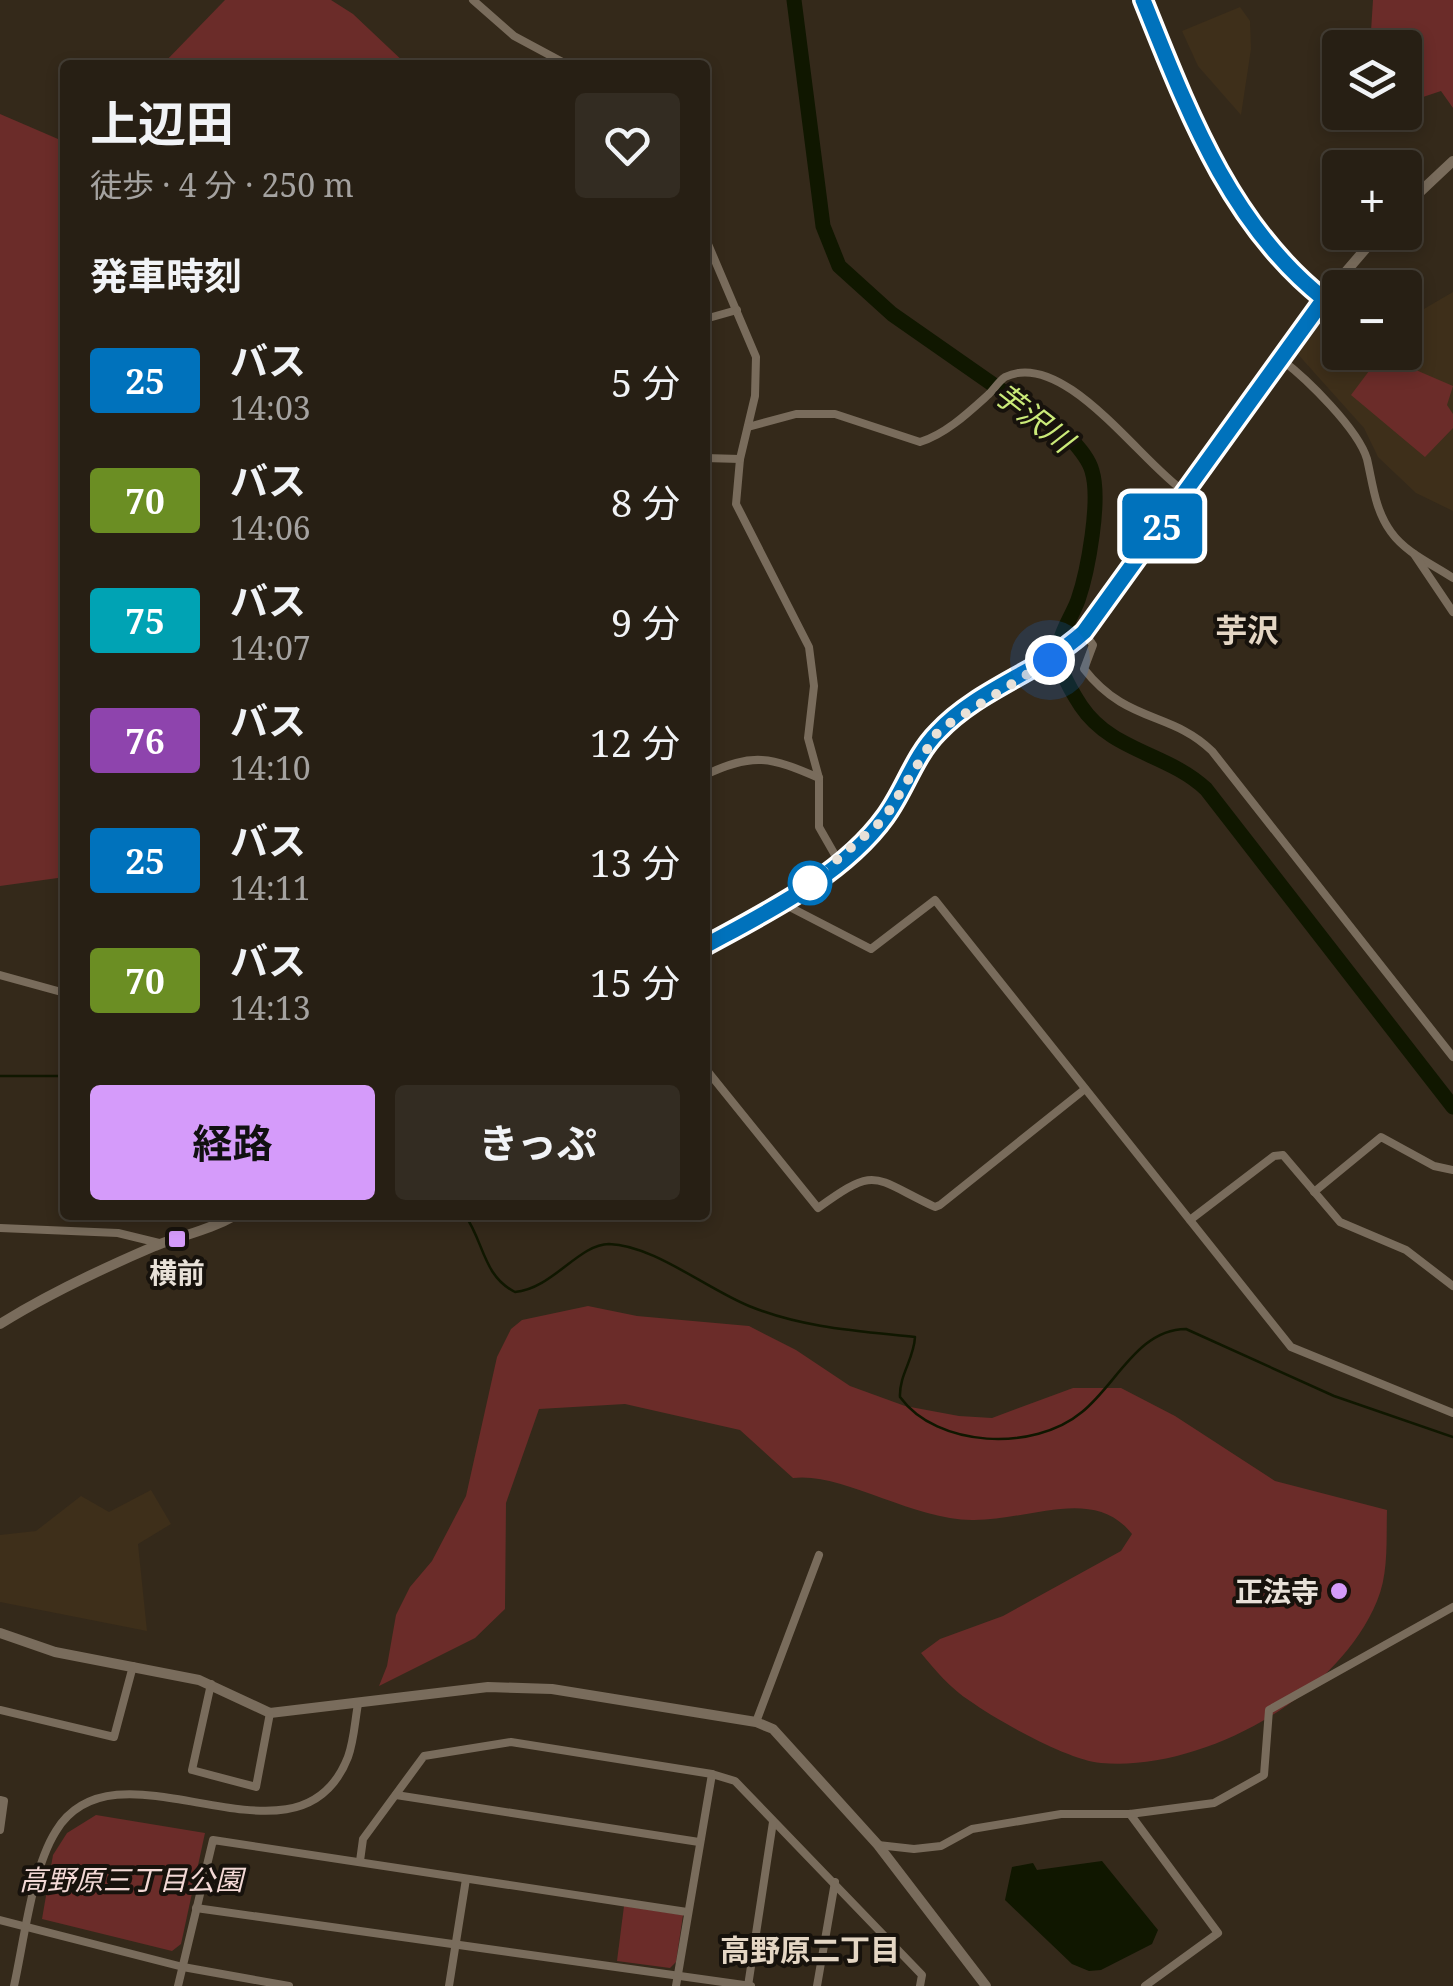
<!DOCTYPE html>
<html lang="ja">
<meta charset="utf-8">
<style>
:root{--surface:#271f14;--page:#332c22;--text:#f1f3f6;--muted:#a4a2a0;--line:#433d34;--accent:#d59bfa}
body{margin:0;font-family:"Noto Serif","Noto Sans JP",serif;background:var(--page);color:var(--text);height:100vh;display:flex;flex-direction:column;font-size:38px;white-space:nowrap}
*{box-sizing:border-box;margin:0}
p{font-size:32px;color:var(--muted)}
.icon{flex:none;width:55px;height:55px;fill:none;stroke:currentColor;stroke-width:2;stroke-linecap:round;stroke-linejoin:round}
.map{position:relative;flex:1;overflow:hidden}
.side{position:absolute;left:60px;top:60px;width:650px;height:1160px;display:flex;flex-direction:column;background:var(--surface);border-radius:10px;box-shadow:0 5px 15px #0003,0 0 0 2px var(--line)}
.side>*{flex:none}
.badge{padding:0 20px;border-radius:8px;font-size:35px;line-height:65px}
.controls{position:absolute;left:1322px;top:30px;display:grid;gap:20px}
.controls a{display:grid;place-items:center;width:100px;height:100px;border-radius:10px;background:var(--surface);box-shadow:0 5px 15px #0003,0 0 0 2px var(--line);font-size:50px}
.you{position:absolute;width:50px;height:50px;margin:-25px;border:8px solid #fff;border-radius:50%;background:#1a73e8;box-shadow:0 0 0 15px #1a73e833}
.map>.badge{position:absolute;translate:-50% -50%;box-shadow:0 0 0 5px #fff}
h2{padding:0 30px;font-size:38px;line-height:90px}
.round{display:grid;place-items:center;flex:none;width:105px;height:105px;border-radius:10px;background:var(--page)}
.headline{display:flex;align-items:center;justify-content:space-between;height:170px;padding:0 30px}
h1{font-size:48px;font-weight:700;line-height:75px}
.primary-button{display:flex;gap:20px;margin-top:auto;padding:20px 30px}
.primary-button a{flex:1;height:115px;border-radius:10px;background:var(--accent);color:#111;font-size:40px;font-weight:700;line-height:115px;text-align:center}
.primary-button a+a{background:var(--page);color:var(--text)}
ul{padding:0;list-style:none}
li{display:flex;align-items:center;gap:30px;height:120px;padding:0 30px}
li div{flex:1}
li b{display:block;font-size:38px}
li em{font-style:normal}
li .badge{min-width:110px;font-weight:700;text-align:center}
.map>svg:first-child{display:block}
</style>
<div class="map">
<svg width="1453" height="1986" viewBox="0 0 1453 1986">
<rect width="100%" height="100%" fill="#34291a"/>
<!-- built -->
<g fill="#3e2f1a">
<path d="M1240 7 1250 21 1251 49 1241 115 1198 66 1182 31Z"/>
<path d="M1453 292V511L1416 493 1378 457 1364 428 1295 351 1339 295 1340 352H1405V320Z"/>
<path d="M151 1490 171 1524 138 1544 147 1631 0 1602V1535L36 1531 81 1496 109 1512Z"/>
</g>
<!-- green -->
<g fill="#6b2c29">
<path d="M225 0H331L353 14 407 65H162Z"/>
<path d="M1373 0H1453V108L1441 91 1405 103V48L1370 47Z"/>
<path d="M0 114 65 142V877L0 886Z"/>
<path d="M1381 355 1453 386 1447 405 1453 414V428L1425 457 1351 395Z"/>
<path d="M588 1306 637 1316 749 1326 796 1350 850 1386 905 1406 959 1416 992 1418 1073 1388H1121L1175 1416 1275 1481 1387 1510C1386 1540 1389 1573 1377 1601 1338 1696 1203 1772 1101 1763 1068 1760 998 1721 970 1701 951 1689 935 1670 921 1653L940 1639 1003 1616 1121 1551 1132 1534C1094 1485 1029 1521 972 1520 910 1519 842 1472 793 1478L740 1430 625 1404 539 1409 506 1503 505 1609 475 1638 379 1686 387 1666 396 1615 410 1587 432 1561 466 1496 497 1357 511 1329 522 1320Z"/>
<path d="M96 1815 205 1833 181 1944 172 1951 42 1919 53 1855 67 1833Z"/>
<path d="M624 1906 683 1915 676 1962 670 1968 617 1961Z"/>
</g>
<!-- water -->
<path fill="#101700" d="M1102 1861 1158 1930 1152 1944 1101 1970 1089 1971 1072 1964 1005 1900 1012 1867 1033 1863 1037 1870Z"/>
<g fill="none" stroke-linecap="round" stroke-linejoin="round">
<!-- stream -->
<g stroke="#101700" stroke-width="2.5">
<path d="M0 1076H65"/>
<path d="M465 1215C484 1242 483 1276 515 1292 552 1289 579 1244 609 1244 653 1245 707 1289 749 1306 803 1328 858 1331 915 1337 914 1359 899 1375 900 1397 937 1448 1034 1452 1082 1412 1116 1385 1138 1329 1186 1329L1334 1396 1453 1437"/>
</g>
<!-- river -->
<path stroke="#101700" stroke-width="15" d="M794 0 823 226 839 266 892 314 1071 439C1079 448 1089 459 1092 471 1101 500 1088 571 1078 600 1073 614 1063 628 1060 642 1054 663 1070 689 1081 706 1112 752 1168 753 1206 789L1453 1107"/>
<!-- street -->
<g stroke="#796c5c" stroke-width="8">
<path d="M473 0 514 36 568 65"/>
<path d="M705 237 756 357 755 396 740 459 736 504 809 647 814 686 808 738 819 778V827L839 862"/>
<path d="M705 319 737 310"/>
<path d="M1282 360C1307 379 1358 429 1367 459 1373 485 1375 510 1391 532 1406 553 1432 564 1453 578"/>
<path d="M748 427 796 414H835L920 442C946 434 969 412 989 394 994 389 999 381 1005 377 1064 348 1141 463 1185 492"/>
<path d="M705 458 740 459"/>
<path d="M1414 554 1453 612"/>
<path d="M1084 632 1093 645 1084 669C1127 724 1171 711 1212 751L1453 1057"/>
<path d="M705 775C753 752 771 757 819 778"/>
<path d="M782 903 871 949 935 900 1291 1347 1453 1413"/>
<path d="M0 975 65 993"/>
<path d="M705 1068 818 1208C878 1165 871 1177 935 1207L940 1205 1085 1089"/>
<path d="M1314 1192 1381 1137 1434 1166 1453 1170"/>
<path d="M1190 1220 1274 1156 1283 1155 1340 1222 1406 1250 1453 1286"/>
<path d="M0 1228 118 1233 159 1243"/>
<path d="M211 1684 192 1770 256 1787 270 1713"/>
<path d="M0 1710 114 1737 133 1666"/>
<path d="M756 1722 819 1555"/>
<path d="M396 1795 699 1842"/>
<path d="M0 1800 4 1801 0 1830"/>
<path d="M1130 1814 1218 1933 1145 1986"/>
<path d="M878 1845 914 1849 941 1846 972 1829 1061 1814H1130L1214 1803 1264 1775 1269 1710 1453 1607"/>
<path d="M360 1861 363 1839 424 1756 511 1742 712 1774 735 1781 922 1975 920 1986"/>
<path d="M196 1908 751 1986"/>
<path d="M0 1920 183 1967 289 1986"/>
<path d="M14 1986C24 1941 32 1869 56 1831 118 1729 298 1886 348 1757 354 1741 355 1720 358 1704"/>
<path d="M178 1986 213 1840 687 1912"/>
<path d="M449 1986 466 1879"/>
<path d="M676 1986 712 1774"/>
<path d="M748 1986 773 1822"/>
<path d="M817 1986 835 1882"/>
</g>
<!-- secondary -->
<g stroke="#796c5c" stroke-width="10">
<path d="M1143 0C1187 109 1230 224 1324 299"/>
<path d="M1405 206 1453 161"/>
<path d="M705 947C767 912 843 875 885 817 905 790 914 756 938 731 978 689 1040 671 1084 632L1331 289 1380 232"/>
<path d="M0 1324C50 1293 101 1269 155 1246 183 1235 210 1230 236 1215"/>
<path d="M0 1633 55 1652 199 1680 270 1713 488 1687 552 1689 756 1722 773 1729 878 1845 986 1986"/>
</g>
</g>
<g fill="none" stroke-linecap="round" stroke-linejoin="round">
<!-- line casing -->
<g stroke="#fff" stroke-width="22">
<path id="line" d="M705 946C767 912 843 875 885 817 905 790 914 756 938 732 978 689 1040 672 1084 632L1324 299C1229 224 1187 109 1143 0"/>
</g>
<!-- line -->
<use href="#line" stroke="#0072bc" stroke-width="15"/>
<!-- walk -->
<path stroke="#e8e1d8" stroke-width="10" stroke-dasharray="0 18" d="M810 883 884 819 939 730 1050 660"/>
</g>
<!-- markers -->
<circle fill="#fff" stroke="#0072bc" stroke-width="5" cx="810" cy="883" r="20"/>
<g fill="#d59bfa" stroke="#17120c" stroke-width="4">
<rect x="167" y="1229" width="20" height="20" rx="5"/>
<circle cx="1339" cy="1591" r="10"/>
</g>
<g text-anchor="middle" dominant-baseline="central" stroke-width="8" stroke-linejoin="round" paint-order="stroke">
<!-- poi labels -->
<g font-size="28" font-weight="bold" fill="#e8e1d8" stroke="#17120c">
<text x="177" y="1272">横前</text>
<text x="1319" y="1591" text-anchor="end">正法寺</text>
</g>
<!-- park labels -->
<g font-size="28" font-style="italic" fill="#f3d9d6" stroke="#17120c">
<text x="131" y="1879">高野原三丁目公園</text>
</g>
<!-- water labels -->
<g font-size="30" font-style="italic" fill="#cbeb79" stroke="#17120c">
<text transform="translate(1034 417) rotate(38)">芋沢川</text>
</g>
<!-- neighbourhood labels -->
<g font-size="30" font-weight="bold" fill="#e4d6c4" stroke="#17120c">
<text x="810" y="1949">高野原二丁目</text>
</g>
<!-- quarter labels -->
<g font-size="32" font-weight="bold" fill="#e4d6c4" stroke="#17120c">
<text x="1247" y="629">芋沢</text>
</g>
</g>
</svg>
<div class="controls">
<a><svg class="icon" aria-label="layers" viewBox="0 0 24 24"><path d="M12 4l9 5-9 5-9-5zM3 14l9 5 9-5"/></svg></a>
<a>+</a>
<a>−</a>
</div>
<div class="you" style="left:1050px;top:660px"></div>
<b class="badge" style="left:1162px;top:526px;background:#0072bc;color:#fff">25</b>
<section class="side">
<div class="headline"><div><h1>上辺田</h1><p>徒歩 · 4 分 · 250 m</p></div><a class="round"><svg class="icon" aria-label="heart" viewBox="0 0 24 24"><path d="M12 20l-8-8c-3-5 5-10 8-4 3-6 11-1 8 4z"/></svg></a></div>
<h2>発車時刻</h2>
<ul>
<li><span class="badge" style="background:#0072bc;color:#fff">25</span><div><b>バス</b><p>14:03</p></div><em>5 分</em></li>
<li><span class="badge" style="background:#6b8e23;color:#fff">70</span><div><b>バス</b><p>14:06</p></div><em>8 分</em></li>
<li><span class="badge" style="background:#00a3b4;color:#fff">75</span><div><b>バス</b><p>14:07</p></div><em>9 分</em></li>
<li><span class="badge" style="background:#8e44ad;color:#fff">76</span><div><b>バス</b><p>14:10</p></div><em>12 分</em></li>
<li><span class="badge" style="background:#0072bc;color:#fff">25</span><div><b>バス</b><p>14:11</p></div><em>13 分</em></li>
<li><span class="badge" style="background:#6b8e23;color:#fff">70</span><div><b>バス</b><p>14:13</p></div><em>15 分</em></li>
</ul>
<div class="primary-button"><a>経路</a><a>きっぷ</a></div>
</section>
</div>
